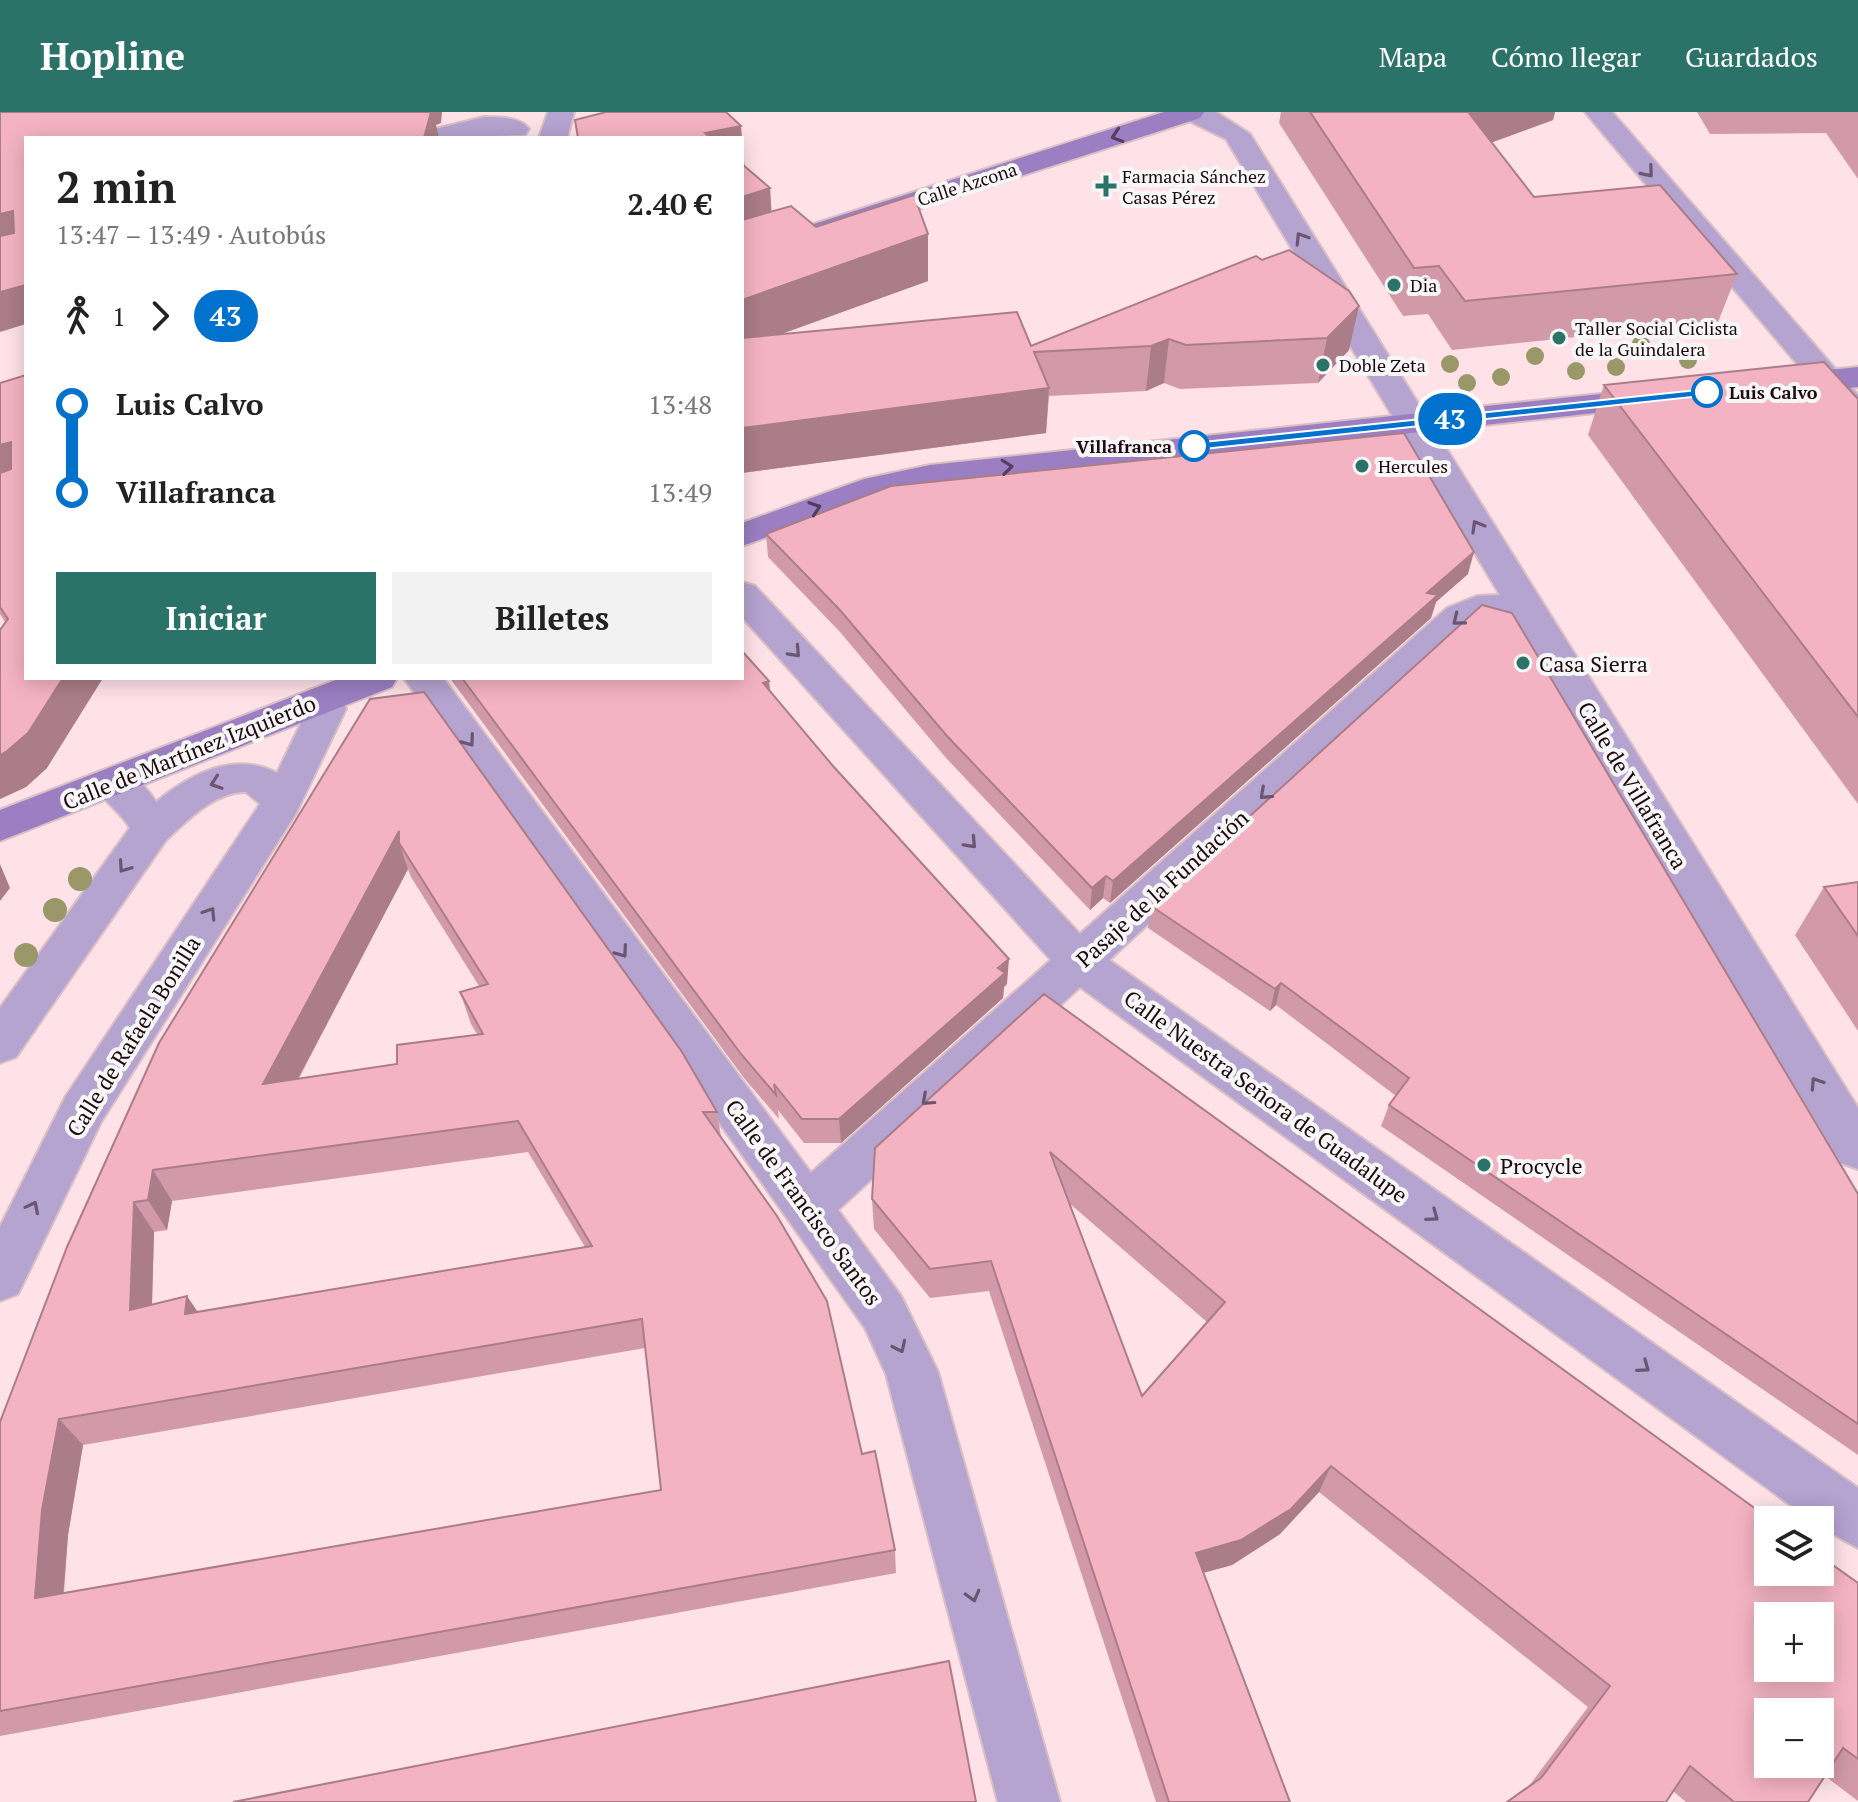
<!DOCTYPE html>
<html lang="es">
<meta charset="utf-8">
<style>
:root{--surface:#fff;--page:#f2f2f2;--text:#222;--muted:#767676;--accent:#2b7268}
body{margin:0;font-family:"PT Serif",serif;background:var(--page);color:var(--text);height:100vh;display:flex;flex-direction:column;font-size:30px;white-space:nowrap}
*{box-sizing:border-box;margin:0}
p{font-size:26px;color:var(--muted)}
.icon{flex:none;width:44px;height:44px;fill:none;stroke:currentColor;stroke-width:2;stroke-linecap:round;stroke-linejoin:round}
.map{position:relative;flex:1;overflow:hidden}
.side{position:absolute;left:24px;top:24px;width:720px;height:544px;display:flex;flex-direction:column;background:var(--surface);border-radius:0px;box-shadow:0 4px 20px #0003}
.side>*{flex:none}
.badge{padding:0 16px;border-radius:26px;font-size:28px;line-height:52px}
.buttons{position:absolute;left:1754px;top:1394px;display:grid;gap:16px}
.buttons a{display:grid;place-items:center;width:80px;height:80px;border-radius:0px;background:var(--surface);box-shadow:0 4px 20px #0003;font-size:40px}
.map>.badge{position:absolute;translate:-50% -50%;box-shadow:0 0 0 4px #fff}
.legs{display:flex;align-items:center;gap:12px;height:88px;padding:0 32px;font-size:26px}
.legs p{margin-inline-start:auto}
.overview{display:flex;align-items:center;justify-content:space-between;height:136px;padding:0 32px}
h1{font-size:44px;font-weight:800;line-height:60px}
.primary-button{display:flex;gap:16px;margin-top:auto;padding:16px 32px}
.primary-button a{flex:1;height:92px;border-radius:0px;background:var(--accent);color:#fff;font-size:32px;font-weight:800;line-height:92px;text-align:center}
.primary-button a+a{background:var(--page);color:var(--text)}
ul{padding:0 32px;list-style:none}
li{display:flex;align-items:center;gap:28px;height:88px;font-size:30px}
li i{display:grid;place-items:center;width:12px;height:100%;margin:0 10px;background:currentColor}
li i::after{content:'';width:20px;height:20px;margin:-10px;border:6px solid;border-radius:50%;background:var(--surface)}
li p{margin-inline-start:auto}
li:first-child i{background:linear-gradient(#0000 50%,currentColor 0)}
li:last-child i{background:linear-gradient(currentColor 50%,#0000 0)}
header{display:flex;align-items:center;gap:48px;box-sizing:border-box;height:112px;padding:0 40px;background:var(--accent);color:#fff}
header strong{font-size:38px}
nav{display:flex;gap:44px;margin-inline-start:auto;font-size:28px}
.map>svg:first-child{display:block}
</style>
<header>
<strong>Hopline</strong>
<nav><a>Mapa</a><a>Cómo llegar</a><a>Guardados</a></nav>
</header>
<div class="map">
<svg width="1858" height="1690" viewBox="0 0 1858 1690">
<rect width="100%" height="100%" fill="#fee2e8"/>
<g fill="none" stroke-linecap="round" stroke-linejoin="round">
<!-- street casing -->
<g stroke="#dabfc5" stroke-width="4">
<g id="street">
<path d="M548 0H574L567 26H539Z"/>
<path d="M1179 0H1216L1250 22 1858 996V1057L1841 1051 1518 514C1501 507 1490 503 1473 514L1109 848 1858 1376V1436L1820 1415V1408H1811L1080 875 838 1098 901 1184 938 1260 1060 1690H998L886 1262 865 1216 404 566H443L811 1061 1051 848 742 505V470L755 474 1080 822 1447 496 1477 484 1500 483 1226 27 1183 6Z"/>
<path d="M1585 0H1612L1858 283V313L1846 310Z"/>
<path d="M484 5C499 5 520 5 529 17L525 23 419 26 423 20Z"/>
<path d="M323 574 337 578 346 597 296 701 101 1010 18 1182 0 1189V1115L66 984 260 692 246 680C215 679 187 709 166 728L16 945 0 951V896L130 716C119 698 103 689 93 672L99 662C124 654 143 669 156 690 191 662 233 639 277 661L308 597 304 587 309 578Z"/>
</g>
</g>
<!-- secondary casing -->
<g stroke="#dabfc5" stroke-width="4">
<g id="secondary">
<path d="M1164 0H1204L1200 6 742 154V135Z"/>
<path d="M1858 255V275L1781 283 1770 280 1765 273 1770 266 1781 263Z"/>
<path d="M1657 276 1669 279 1673 286 1669 293 930 373 885 383 742 434V411L864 367 930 353Z"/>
<path d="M341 566H397L392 575 0 729V698Z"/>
</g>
</g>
<!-- street -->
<use href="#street" fill="#b5a3d0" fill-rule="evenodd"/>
<!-- secondary -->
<use href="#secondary" fill="#9b7fc2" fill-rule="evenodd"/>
</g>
<!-- trees -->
<g fill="#9a9868">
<circle cx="1641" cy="232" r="9"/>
<circle cx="1535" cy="244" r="9"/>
<circle cx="1688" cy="248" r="9"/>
<circle cx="1450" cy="252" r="9"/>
<circle cx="1616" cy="255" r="9"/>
<circle cx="1576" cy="259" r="9"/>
<circle cx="1501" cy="265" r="9"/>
<circle cx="1467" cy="271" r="9"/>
<circle cx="80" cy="767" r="12"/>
<circle cx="55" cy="798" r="12"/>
<circle cx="26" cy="843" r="12"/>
</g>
<!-- wall -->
<g fill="#d29aa8" fill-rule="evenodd">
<path d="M1281 0H1555L1553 8 1491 30 1534 85 1737 162 1718 210 1452 238 1428 202 1403 204 1279 11Z"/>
<path d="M1697 0H1858V67L1826 21 1710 22Z"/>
<path d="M744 54 770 76 771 100 816 115 928 122V169L782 222 1031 234 1256 144 1349 238 1318 271 1180 277 1164 271 1146 279 1049 284 1046 321 742 361Z"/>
<path d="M0 271 47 656 26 675 0 687V518L5 510 0 502Z"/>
<path d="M1604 273 1858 287V692L1588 323Z"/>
<path d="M766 422 1468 462 1436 490 1431 506 1110 791 1103 786 1090 798 947 647 840 520 768 445Z"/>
<path d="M451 566H742L769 569 770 580 1007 872 1004 875 1003 886 841 1031H804L778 998 779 1007 744 966 452 569Z"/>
<path d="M370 587 717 1000 721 1025 862 1342 895 1438 896 1461 0 1624V1310ZM408 757 411 765 479 874 460 880 471 912 477 922 397 952 299 966ZM528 1040 585 1135 198 1200 152 1193 154 1120 167 1118 172 1089ZM645 1236 661 1378 64 1481 68 1423 83 1333Z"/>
<path d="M1858 770V919L1795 823 1824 775Z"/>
<path d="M1151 794 1858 1082V1343L1381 1014 1389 993 1396 984 1276 893 1270 899 1148 816Z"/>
<path d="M1044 882 1858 1471V1689L1825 1664 1808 1690H1686L1673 1679 1529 1674 1588 1595 1319 1380 1280 1422 1232 1453 1203 1461 1290 1690H1156L989 1179 930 1186 874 1117 872 1087ZM1069 1091 1207 1210 1142 1284Z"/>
</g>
<!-- shaded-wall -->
<g fill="#ab7d88">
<path d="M410 0H442L441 11 436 13 439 26H424Z"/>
<path d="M1465 0H1555L1553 8 1455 44Z"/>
<path d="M741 14 742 26H705V21Z"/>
<path d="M742 26 745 59 742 60Z"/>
<path d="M770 76 773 122 742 132V85Z"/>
<path d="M13 99 26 128 0 140V102Z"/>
<path d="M928 122V169L742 236V188Z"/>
<path d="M26 173V212L0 220V180Z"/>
<path d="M1359 194 1349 238 1318 271 1327 226Z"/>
<path d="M1169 227 1164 271 1146 279 1151 234Z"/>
<path d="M1049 276 1046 321 742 361V316Z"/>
<path d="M11 330 26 362 0 374V333Z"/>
<path d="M1474 440 1468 462 1436 490 1431 506 1110 791 1113 769 1427 481Z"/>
<path d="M63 566H103L47 656 26 675 0 687V643Z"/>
<path d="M769 569 771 595 763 571Z"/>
<path d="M399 719V731L408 757 279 1003 263 972Z"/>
<path d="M0 752 10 776 0 789Z"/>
<path d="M1106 764 1103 786 1090 798 1092 776Z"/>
<path d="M1009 847 1007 872 1004 875 1003 886 841 1031 839 1007Z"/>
<path d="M1281 871 1276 893 1270 899 1275 877Z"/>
<path d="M153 1058 172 1089 167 1118 148 1088Z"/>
<path d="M134 1090 154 1120 151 1226 130 1198Z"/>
<path d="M187 1184 206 1212 185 1202Z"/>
<path d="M59 1307 83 1333 68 1423 61 1509 35 1486 42 1398Z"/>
<path d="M1331 1354 1319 1380 1280 1422 1232 1453 1188 1465 1196 1441Z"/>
</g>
<!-- building -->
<g fill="#f4b3c3" stroke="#ab7d88" stroke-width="2" fill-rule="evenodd">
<path d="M0 0H431L424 26H26V173L0 180V124L14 121 13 99 0 102Z"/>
<path d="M606 0H726L741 14 705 21 711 26H578L575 8Z"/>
<path d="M1310 0H1468L1534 85 1660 73 1737 162 1465 189 1439 154 1414 156Z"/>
<path d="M742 52 770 76 742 85Z"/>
<path d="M914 83 928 122 742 188V108L791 94 816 115Z"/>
<path d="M1289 138 1349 179 1359 194 1327 226 1186 233 1169 227 1151 234 1034 240 1049 276 742 316V226L1017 200 1031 234 1256 144 1262 148Z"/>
<path d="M1824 250 1858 287V605L1604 273Z"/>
<path d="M26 263V566H63L28 621 6 640 0 643V518L8 507 0 495V361L11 357V330L0 333V271Z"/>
<path d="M1404 321 1474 440 1427 481 1438 483 1113 769 1106 764 1092 776 947 624 839 497 766 422 891 374Z"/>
<path d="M1482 493 1512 501 1858 1082V1312L1389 993 1409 966 1281 871 1275 877 1151 794Z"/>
<path d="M742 539 769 569 763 571 833 654 1009 847 998 856 1005 861 839 1007H802L774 972 776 983 741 942 462 566H742Z"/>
<path d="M424 580 682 940 717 1000H703L777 1104 827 1189 862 1342 875 1339 895 1438 0 1599V1310L67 1135 159 931 370 587ZM399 719V731L488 872 460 880 483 922 397 933V952L263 972ZM518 1009 592 1134 185 1202 187 1184 130 1198 134 1090 148 1088 153 1058ZM642 1207 661 1378 35 1486 42 1398 59 1307Z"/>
<path d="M1858 770V824L1824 775Z"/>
<path d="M1044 882 1771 1408H1768V1460H1820V1444L1858 1471V1647L1843 1636 1808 1690H1734L1690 1654 1666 1690H1507L1541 1666 1610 1574 1331 1354 1291 1397 1241 1428 1196 1441 1290 1690H1169L991 1149 930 1157 872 1087 875 1036ZM1050 1040 1225 1190 1142 1284ZM1768 1504H1820V1556H1768ZM1768 1600H1820V1652H1768Z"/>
<path d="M949 1549 976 1690H233Z"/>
</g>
<!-- one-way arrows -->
<defs><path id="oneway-chevron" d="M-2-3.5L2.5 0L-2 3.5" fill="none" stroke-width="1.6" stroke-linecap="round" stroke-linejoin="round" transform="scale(2)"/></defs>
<g stroke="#573e60">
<use href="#oneway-chevron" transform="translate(1117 24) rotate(162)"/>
<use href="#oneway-chevron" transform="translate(1007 355) rotate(-6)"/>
<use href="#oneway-chevron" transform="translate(815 396) rotate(-19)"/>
</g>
<g stroke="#6a5670">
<use href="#oneway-chevron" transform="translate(1648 60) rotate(50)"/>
<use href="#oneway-chevron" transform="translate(1301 126) rotate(-122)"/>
<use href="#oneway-chevron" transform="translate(1477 414) rotate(-120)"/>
<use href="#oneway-chevron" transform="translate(1458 508) rotate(141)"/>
<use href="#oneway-chevron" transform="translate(795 540) rotate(47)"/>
<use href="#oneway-chevron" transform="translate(469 629) rotate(54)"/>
<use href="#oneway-chevron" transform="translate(216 671) rotate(161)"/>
<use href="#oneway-chevron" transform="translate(1265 682) rotate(138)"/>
<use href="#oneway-chevron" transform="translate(971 731) rotate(47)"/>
<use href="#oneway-chevron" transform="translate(124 755) rotate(125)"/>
<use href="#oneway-chevron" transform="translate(210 801) rotate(-57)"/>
<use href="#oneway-chevron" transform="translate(622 840) rotate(54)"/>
<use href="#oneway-chevron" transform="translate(1816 971) rotate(-123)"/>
<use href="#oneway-chevron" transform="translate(927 988) rotate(138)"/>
<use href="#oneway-chevron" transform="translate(33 1095) rotate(-63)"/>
<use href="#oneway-chevron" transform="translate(1433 1104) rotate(36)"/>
<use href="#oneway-chevron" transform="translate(900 1235) rotate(64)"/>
<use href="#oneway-chevron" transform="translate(1644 1255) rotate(36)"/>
<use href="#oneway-chevron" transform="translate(973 1484) rotate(75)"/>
</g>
<!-- line-1 -->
<path fill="#0072ce" stroke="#fff" stroke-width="2" d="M1707 277 1711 283 1194 338 1188 334 1194 331Z"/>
<!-- markers -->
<g fill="#2b7268" stroke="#f7f7f7" stroke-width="3">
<path d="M1102 62h8v8h8v8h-8v8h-8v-8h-8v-8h8z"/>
<circle cx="1394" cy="173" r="8"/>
<circle cx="1559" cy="226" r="8"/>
<circle cx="1323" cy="253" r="8"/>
<circle cx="1362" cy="354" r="8"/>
<circle cx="1523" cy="551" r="8"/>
<circle cx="1484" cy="1053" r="8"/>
</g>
<g fill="#fff" stroke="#0072ce" stroke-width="4">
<circle cx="1707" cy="280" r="14"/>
<circle cx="1194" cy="334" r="14"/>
</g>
<g text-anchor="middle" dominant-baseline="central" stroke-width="8" stroke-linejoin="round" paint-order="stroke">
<!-- far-poi labels -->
<g font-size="18" fill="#1f0910" stroke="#f7f7f7" text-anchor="start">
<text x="1122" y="64">Farmacia Sánchez<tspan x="1122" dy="21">Casas Pérez</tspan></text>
<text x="1410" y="173">Dia</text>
<text x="1575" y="216">Taller Social Ciclista<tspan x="1575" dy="21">de la Guindalera</tspan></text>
<text x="1339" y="253">Doble Zeta</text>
<text x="1378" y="354">Hercules</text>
</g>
<!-- far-street labels -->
<g font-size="18" fill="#1f0910" stroke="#f7f7f7">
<text transform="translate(967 72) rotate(-18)">Calle Azcona</text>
</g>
<!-- far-stop labels -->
<g font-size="18" font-weight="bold" fill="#1f0910" stroke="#f7f7f7" text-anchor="start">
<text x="1729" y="280">Luis Calvo</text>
<text x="1172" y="334" text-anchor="end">Villafranca</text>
</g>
<!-- poi labels -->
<g font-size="22" fill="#1f0910" stroke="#f7f7f7" text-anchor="start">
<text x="1539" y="551">Casa Sierra</text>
<text x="1500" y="1053">Procycle</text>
</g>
<!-- street labels -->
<g font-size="22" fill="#1f0910" stroke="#f7f7f7">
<text transform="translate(189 640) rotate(-22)">Calle de Martínez Izquierdo</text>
<text transform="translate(1633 673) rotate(59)">Calle de Villafranca</text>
<text transform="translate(1162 776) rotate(-42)">Pasaje de la Fundación</text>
<text transform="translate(133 924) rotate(-58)">Calle de Rafaela Bonilla</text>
<text transform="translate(1266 984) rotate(36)">Calle Nuestra Señora de Guadalupe</text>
<text transform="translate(804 1090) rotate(54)">Calle de Francisco Santos</text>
</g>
</g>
</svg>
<div class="buttons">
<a><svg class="icon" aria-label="layers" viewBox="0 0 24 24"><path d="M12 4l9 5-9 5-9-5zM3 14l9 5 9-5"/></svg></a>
<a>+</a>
<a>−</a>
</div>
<b class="badge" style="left:1450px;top:307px;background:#0072ce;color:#fff">43</b>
<section class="side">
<div class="overview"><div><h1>2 min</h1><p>13:47 – 13:49 · Autobús</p></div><b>2.40 €</b></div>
<div class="legs"><svg class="icon" aria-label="walk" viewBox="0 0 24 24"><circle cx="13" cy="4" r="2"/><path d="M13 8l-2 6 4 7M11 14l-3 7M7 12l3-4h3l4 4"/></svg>1<svg class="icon" aria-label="forward" viewBox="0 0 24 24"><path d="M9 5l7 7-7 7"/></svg><b class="badge" style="background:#0072ce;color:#fff">43</b></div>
<ul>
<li><i style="color:#0072ce"></i><b>Luis Calvo</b><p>13:48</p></li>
<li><i style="color:#0072ce"></i><b>Villafranca</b><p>13:49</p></li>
</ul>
<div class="primary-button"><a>Iniciar</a><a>Billetes</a></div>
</section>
</div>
